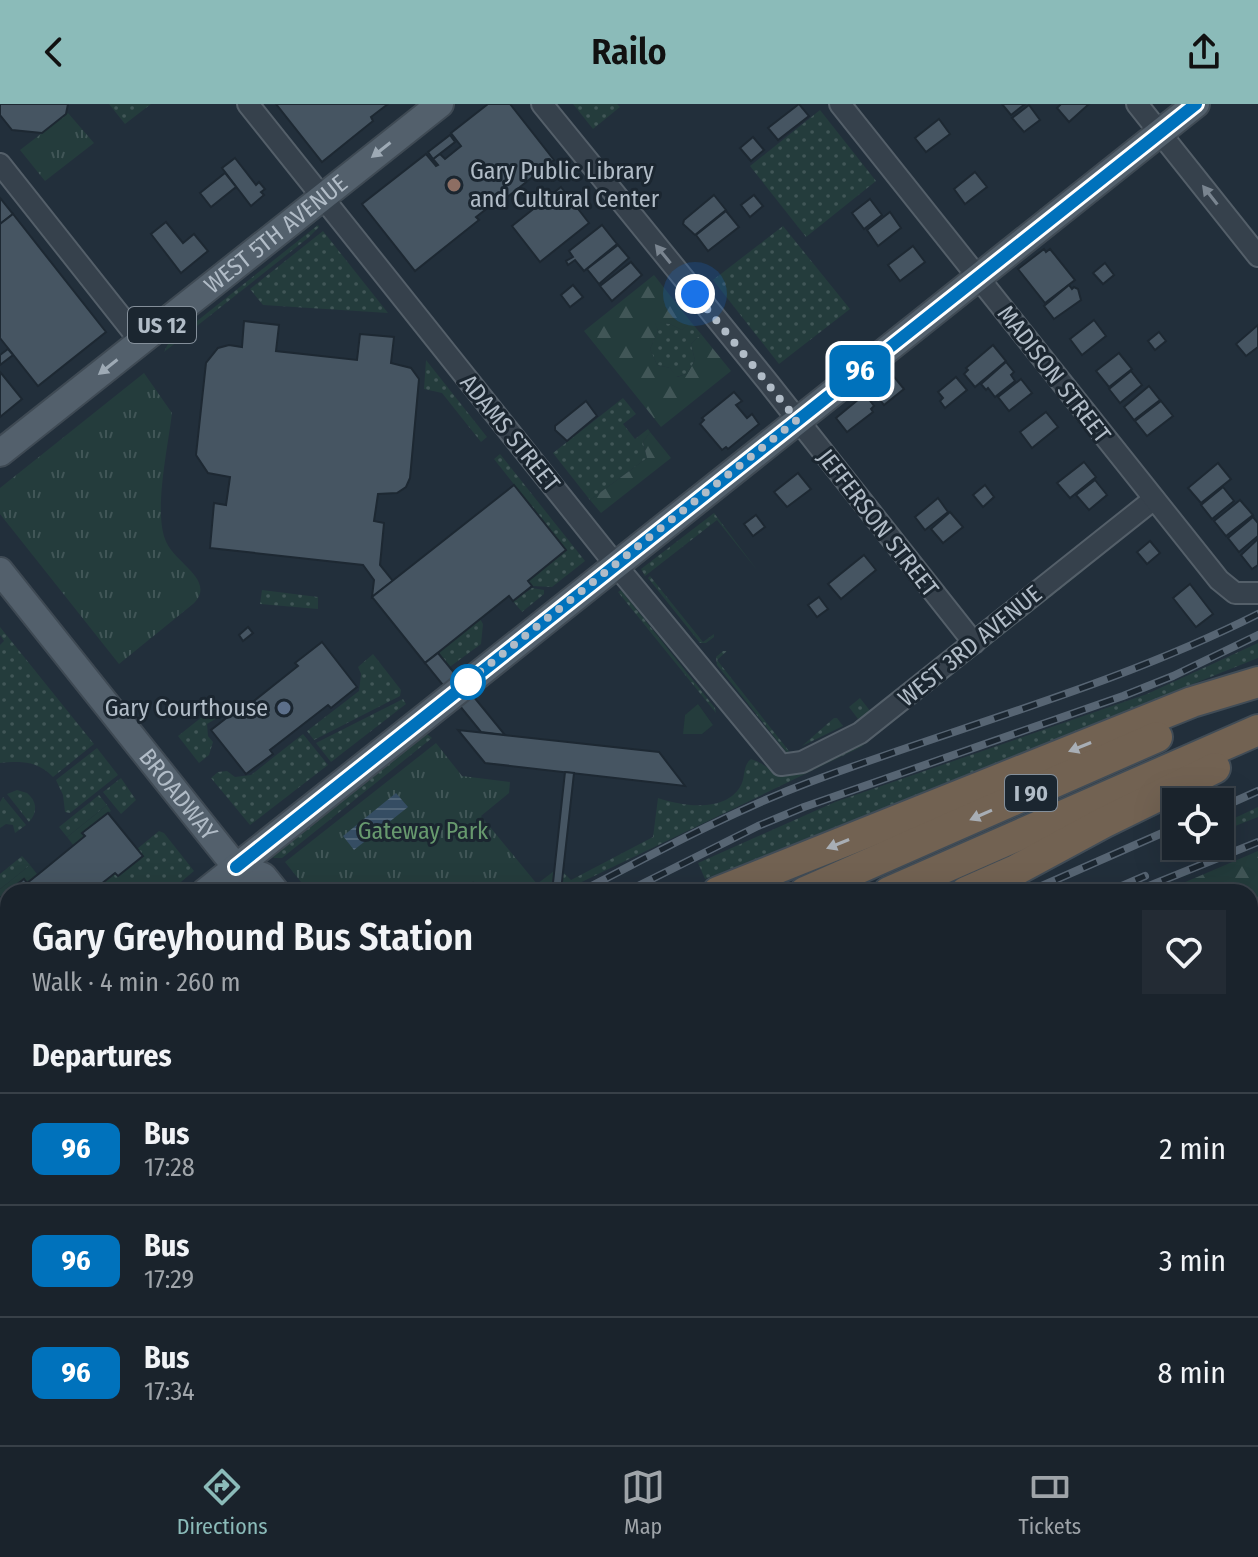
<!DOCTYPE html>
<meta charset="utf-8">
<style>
:root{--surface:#1a232c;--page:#232b34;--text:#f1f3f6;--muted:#9fa4a9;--line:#384048;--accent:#8bbbb9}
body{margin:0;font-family:"Fira Sans Condensed",sans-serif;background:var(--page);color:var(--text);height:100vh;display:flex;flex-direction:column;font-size:30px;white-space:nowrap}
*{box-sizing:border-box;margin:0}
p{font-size:26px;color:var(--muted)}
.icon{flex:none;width:44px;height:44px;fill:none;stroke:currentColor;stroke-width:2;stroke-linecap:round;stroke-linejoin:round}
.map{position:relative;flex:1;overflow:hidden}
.sheet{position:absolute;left:0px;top:780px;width:1258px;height:562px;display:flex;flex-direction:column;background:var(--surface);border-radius:24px 24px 0 0;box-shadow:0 8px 32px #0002,0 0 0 2px var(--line)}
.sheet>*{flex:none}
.badge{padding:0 16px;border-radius:12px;font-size:28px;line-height:52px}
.buttons{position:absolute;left:1162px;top:684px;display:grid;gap:16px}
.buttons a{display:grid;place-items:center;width:72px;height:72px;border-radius:0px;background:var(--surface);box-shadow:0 8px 32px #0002,0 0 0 2px var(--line);font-size:40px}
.you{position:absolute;width:40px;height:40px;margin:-20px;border:6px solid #fff;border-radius:50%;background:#1a73e8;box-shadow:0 0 0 12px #1a73e833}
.map>.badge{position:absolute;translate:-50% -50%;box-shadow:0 0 0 4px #fff}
h2{padding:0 32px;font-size:30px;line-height:72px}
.round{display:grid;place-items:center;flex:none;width:84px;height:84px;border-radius:0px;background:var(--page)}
.headline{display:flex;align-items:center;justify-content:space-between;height:136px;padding:0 32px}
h1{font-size:38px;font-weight:600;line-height:60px}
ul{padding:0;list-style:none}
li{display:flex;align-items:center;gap:24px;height:112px;padding:0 32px;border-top:2px solid var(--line)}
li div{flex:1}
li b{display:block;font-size:30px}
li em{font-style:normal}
li .badge{min-width:88px;font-weight:700;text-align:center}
header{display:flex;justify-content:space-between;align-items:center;height:104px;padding:0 32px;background:var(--accent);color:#111;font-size:36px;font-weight:600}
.menu{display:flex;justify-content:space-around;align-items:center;height:112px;border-top:2px solid var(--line);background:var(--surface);font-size:22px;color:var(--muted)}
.menu a{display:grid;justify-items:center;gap:4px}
.menu .selected{color:var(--accent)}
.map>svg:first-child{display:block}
</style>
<header><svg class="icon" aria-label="back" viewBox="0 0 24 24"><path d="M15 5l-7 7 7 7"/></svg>Railo<svg class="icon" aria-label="share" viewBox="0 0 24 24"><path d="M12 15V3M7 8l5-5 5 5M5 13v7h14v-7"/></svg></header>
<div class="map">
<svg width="1258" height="1341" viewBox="0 0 1258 1341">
<defs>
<pattern id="grass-dots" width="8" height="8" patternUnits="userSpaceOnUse" patternTransform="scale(2)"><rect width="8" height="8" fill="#243c3c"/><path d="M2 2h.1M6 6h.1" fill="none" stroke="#415657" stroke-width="1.8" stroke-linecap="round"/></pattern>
<pattern id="forest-firs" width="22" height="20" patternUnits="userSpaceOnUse" patternTransform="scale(2)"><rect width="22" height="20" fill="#243c3c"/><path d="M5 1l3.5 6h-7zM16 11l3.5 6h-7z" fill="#415657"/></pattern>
<pattern id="park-tufts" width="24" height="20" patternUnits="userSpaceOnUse" patternTransform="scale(2)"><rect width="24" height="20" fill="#243c3c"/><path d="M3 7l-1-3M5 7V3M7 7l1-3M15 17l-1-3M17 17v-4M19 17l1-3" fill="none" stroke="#415657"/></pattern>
<pattern id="water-rules" width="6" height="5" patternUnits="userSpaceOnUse" patternTransform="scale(2)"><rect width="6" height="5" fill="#354d63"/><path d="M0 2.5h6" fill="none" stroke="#506578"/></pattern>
</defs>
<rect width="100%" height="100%" fill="#222f3b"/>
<!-- grass -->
<g fill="url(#grass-dots)">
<path d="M109 0H151L125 20Z"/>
<path d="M573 0H617L620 3 593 25Z"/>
<path d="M820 6 876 77 806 133 750 62Z"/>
<path d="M318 121 319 123 308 134 164 248 168 240Z"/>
<path d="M783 122 850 205 779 260 713 176Z"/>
<path d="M323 127 388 209 263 201 250 185Z"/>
<path d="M654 217 670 220 682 226 691 218 701 230 691 240 695 256 687 270 676 273 670 264 657 261 650 245 658 227Z"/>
<path d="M426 256 487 333 481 338 442 289 424 285Z"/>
<path d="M623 294 636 310 623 320 635 335 648 325 650 328 643 338 647 354 590 396 553 349Z"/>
<path d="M500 350 585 457 552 483 532 482 528 477 566 446 494 355Z"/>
<path d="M714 409 757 466 717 416 645 472 641 465Z"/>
<path d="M1079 464 1083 467 861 643 561 788 563 768 571 776 653 733 658 694C682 702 724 709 740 683 746 674 742 662 751 655 772 662 774 676 800 668Z"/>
<path d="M650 472 703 538 714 530V533L706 539H700L648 474Z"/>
<path d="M532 484 544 486V490L522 508 513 497Z"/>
<path d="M262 486 318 493V505L260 500Z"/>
<path d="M621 486 715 604 716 609 618 488Z"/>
<path d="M480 515 483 520 481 540 436 573 425 559Z"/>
<path d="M0 523 94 640 53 673C37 657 22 657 0 659V541L4 537 0 531Z"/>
<path d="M1258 539V554L705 775 698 759 835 698 1147 590Z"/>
<path d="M723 547H727L717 556 789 647 787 649 717 561 716 553Z"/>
<path d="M373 550 401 586 400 592 314 636 307 627 359 587 361 570 358 563Z"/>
<path d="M860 594 871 608 858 615 849 603Z"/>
<path d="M403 595 406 600 331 658 316 639Z"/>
<path d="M227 599 222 611 207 620 208 632 213 638 209 651 199 659 178 632 217 601Z"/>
<path d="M834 614H837L843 622 802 642Z"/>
<path d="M303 630 328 661 250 721 211 674 218 668 227 667 235 673 251 671Z"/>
<path d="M427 630 432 634 282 754H273L278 747Z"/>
<path d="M97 644 118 671 70 709 65 708 63 691 56 676Z"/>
<path d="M121 674 136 696 121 710 103 688Z"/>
<path d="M17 686 27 689C37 697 38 708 29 718L7 690Z"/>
<path d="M99 691 107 701 67 733 59 723Z"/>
<path d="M3 693 26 721 15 729 13 721 6 720 0 724V698Z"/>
<path d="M1258 703V713L1220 728V721Z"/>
<path d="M159 727 164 729 194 767 169 788H91L115 769 118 772 142 753 137 745Z"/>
<path d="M22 752 30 761 0 785V770Z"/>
</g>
<!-- forest -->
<g fill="url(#forest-firs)">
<path d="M654 171 691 218 682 226 670 220 655 218 658 227 650 245 657 261 670 264 677 273 687 270 695 256 691 240 701 230 731 267 661 323 584 227Z"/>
<path d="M650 328 671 354 601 409 590 396 647 354 643 338Z"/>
<path d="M1258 747V824L1250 827V788H1162Z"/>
<path d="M90 1334H237L240 1341H78Z"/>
<path d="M368 1334H477L465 1341H357Z"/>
</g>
<!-- park -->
<g fill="url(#park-tufts)">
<path d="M68 9 94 39 45 77 20 46Z"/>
<path d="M144 269 172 309C168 343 154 405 165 435 173 459 218 476 193 500L119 560 0 410V384Z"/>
<path d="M436 639 462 672 510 678 509 689 481 712 537 780 554 767 552 788H309L285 758Z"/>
<path d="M8 976V1078L0 1082V982Z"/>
<path d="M90 1334H156L146 1341H78Z"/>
</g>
<!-- garden -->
<g fill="#243c3c">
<path d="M698 600 713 621 702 630H683L685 611Z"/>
<path d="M107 701 111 707 82 729 85 732 73 741 67 733Z"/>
<path d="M30 761 37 770 27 779 23 775 0 794V785Z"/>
</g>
<!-- water -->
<path fill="url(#water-rules)" d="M396 689 408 703 354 746 343 732Z"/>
<!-- building -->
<g fill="#465562" stroke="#1d2832" stroke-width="2">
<path d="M0 0H68L66 10 42 29 12 26 0 11Z"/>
<path d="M276 0H388L371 13 373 17 322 58Z"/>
<path d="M488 0H510L554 56 496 102 494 99 476 113 479 116 415 167 362 100 426 50 436 62 438 61 433 55 437 52 440 50 445 55 461 42 451 29Z"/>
<path d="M799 0 809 12 778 36 768 24Z"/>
<path d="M1002 0H1025L1011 11Z"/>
<path d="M1061 0H1089L1069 18 1057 4Z"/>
<path d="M1029 1 1040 16 1024 28 1012 14Z"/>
<path d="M939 15 950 30 926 48 915 34Z"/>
<path d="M450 31 455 38 433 55 428 48Z"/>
<path d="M753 33 764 46 751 57 740 44Z"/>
<path d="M235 54 256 81 259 78 265 85 261 88 264 91 251 102 222 64Z"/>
<path d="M975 68 987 83 965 100 954 85Z"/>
<path d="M225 69 236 83 211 103 200 89Z"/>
<path d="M561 83 589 119 540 158 512 122Z"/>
<path d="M714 91 726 106 695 131 683 120 684 116Z"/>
<path d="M754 91 763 102 750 113 741 101Z"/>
<path d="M0 94 13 110 0 120Z"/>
<path d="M870 95 882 111 864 125 852 109Z"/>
<path d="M726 107 739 123 708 147 696 131Z"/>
<path d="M890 108 901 124 878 142 867 126Z"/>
<path d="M13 110 106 228 38 282 0 234V120Z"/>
<path d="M166 118 183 139 194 130 208 147 181 169 151 130Z"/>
<path d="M602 121 617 140 584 167 575 156 568 161 566 157 573 153 569 147Z"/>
<path d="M618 141 629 154 599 180 587 165Z"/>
<path d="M913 142 925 158 900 177 888 161Z"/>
<path d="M1044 145 1046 148 1050 145 1075 176 1045 199 1018 165Z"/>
<path d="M631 158 642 171 612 197 600 182Z"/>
<path d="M1105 159 1114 171 1103 180 1093 169Z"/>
<path d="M573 181 583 193 570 203 561 191Z"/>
<path d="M1069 181 1072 185 1074 183 1078 185 1081 196 1054 215 1044 202Z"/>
<path d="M1094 216 1106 232 1082 251 1070 235Z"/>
<path d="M244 217 279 221 276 247 357 256 360 230 394 233 391 259 411 264 419 275 410 374 406 383 397 389 378 390 374 417 384 419 380 461 393 477 372 493 374 476 363 461 210 444 214 399 226 401 230 373 208 369 196 351 206 259 218 244 229 241 242 243Z"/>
<path d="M1258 221V243L1246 252 1236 240Z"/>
<path d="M1159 228 1166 237 1155 246 1148 237Z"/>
<path d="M993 241 1006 257 975 283 964 270 968 266 966 264Z"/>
<path d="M8 245 13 251 0 261V251Z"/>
<path d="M1119 249 1132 265 1109 283 1096 267Z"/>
<path d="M1006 258 1014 268 1011 271 1015 277 995 293 988 284 986 286 981 280Z"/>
<path d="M1131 267 1142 281 1120 299 1109 285Z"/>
<path d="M0 268 22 295 0 313Z"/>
<path d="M891 269 904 285 884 301 871 284Z"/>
<path d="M956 273 967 286 945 304 940 297 943 294 938 288Z"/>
<path d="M1021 275 1032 289 1009 307 998 293Z"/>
<path d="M1149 282 1160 296 1134 316 1124 303Z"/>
<path d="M734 288 742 297 736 301 747 314 752 310 759 320 728 345 726 343 722 346 700 320 704 316 702 314Z"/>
<path d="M865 290 874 302 871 305 873 308 847 328 836 314Z"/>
<path d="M586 297 597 312 567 337 555 326V322Z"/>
<path d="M1161 297 1173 312 1147 332 1135 317Z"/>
<path d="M1046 308 1058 323 1032 344 1020 328Z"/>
<path d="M1084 358 1096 373 1070 394 1057 379Z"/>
<path d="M1218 359 1231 375 1201 399 1188 384Z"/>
<path d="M798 369 811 385 787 403 774 388Z"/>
<path d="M1095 376 1107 391 1089 406 1076 391Z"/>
<path d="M514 381 566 446 528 477 532 482 513 497 509 492 425 559 372 493Z"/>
<path d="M985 381 994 393 983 403 973 391Z"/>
<path d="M1223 383 1234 397 1212 415 1201 401Z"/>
<path d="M938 394 948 408 925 426 915 413Z"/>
<path d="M1240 396 1253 411 1226 432 1214 417Z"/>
<path d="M950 408 963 423 943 439 931 425Z"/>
<path d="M756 411 765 423 753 432 744 420Z"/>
<path d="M1253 413 1258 419V432L1239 448 1228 434Z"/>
<path d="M1258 435V461L1252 465 1241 451Z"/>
<path d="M1150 437 1160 449 1147 460 1137 448Z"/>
<path d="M864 451 876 466 841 495 828 480Z"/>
<path d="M1190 480 1213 510 1196 523 1173 494Z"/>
<path d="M819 493 828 505 817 513 808 501Z"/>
<path d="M248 523 253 529 243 537 239 531Z"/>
<path d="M322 538 357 583 331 604 328 601 270 646 273 650 246 670 211 626 238 605 240 608 298 562 295 559Z"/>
<path d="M438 549 505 631 481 628 425 559Z"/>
<path d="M458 626 659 648 685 682 485 659Z"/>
<path d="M565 668 574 669 563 768 561 788H552Z"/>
<path d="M108 709 143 752 118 772 115 769 91 788H8V807L0 794 24 775 27 779 41 768 85 732 82 729Z"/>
<path d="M473 779 480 788H466L464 786Z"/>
<path d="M1258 1080V1099L1250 1105V1086Z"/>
</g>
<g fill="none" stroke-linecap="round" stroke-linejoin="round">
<!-- minor casing -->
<g stroke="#545f69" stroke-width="24">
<g id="minor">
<path d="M248 0 615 460 781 661 802 658 860 629 1154 395"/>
<path d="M542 0 767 277 974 539"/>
<path d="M840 0 1219 476 1235 489H1258"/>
<path d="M1137 0 1258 152"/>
<path d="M0 60 141 238"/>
<path d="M0 873 8 884"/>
<path d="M689 1334 694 1341"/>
</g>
</g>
<!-- major casing -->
<g stroke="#3f4a54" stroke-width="30">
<g id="major">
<path id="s1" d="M0 349 440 0"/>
<path id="s2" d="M0 467 236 763 239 788"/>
<path d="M236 763 263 772 276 788"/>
<path d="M205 788 1196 0"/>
<path d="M0 953 8 947"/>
</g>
</g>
<!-- highway casing -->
<g stroke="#414c56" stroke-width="34">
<g id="highway">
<path d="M718 788 1192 598 1258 578"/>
<path d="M805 788 1157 633"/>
<path d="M889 788 1258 626"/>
<path d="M966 788 1016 766 1103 719 1215 664"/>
<path d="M0 1158 8 1154"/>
<path d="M0 1200 8 1196"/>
<path d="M0 1236 8 1232"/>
<path d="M0 1270 8 1266"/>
</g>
</g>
<!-- minor -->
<use href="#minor" stroke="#36414c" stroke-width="20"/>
<!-- major -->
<use href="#major" stroke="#53606c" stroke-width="26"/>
<!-- highway -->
<use href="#highway" stroke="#726252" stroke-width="30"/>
<!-- rail casing -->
<g stroke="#576573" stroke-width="8">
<g id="rail">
<path d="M1220 704 1258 687"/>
<path d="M580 788C655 749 730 708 810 678 960 622 1115 582 1258 510"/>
<path d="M626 788 758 722 804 703 1123 592 1173 572 1258 531"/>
<path d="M1028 788 1176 723"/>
<path d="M1108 788 1145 772"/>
<path d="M1134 788 1258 738"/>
<path d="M1250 857 1258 854"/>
<path d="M0 1104 8 1100"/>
<path d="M0 1315 8 1311"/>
<path d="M28 1341 40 1334"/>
<path d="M48 1341 60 1334"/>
<path d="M274 1341 286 1334"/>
<path d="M318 1341 329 1334"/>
<path d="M492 1341 504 1334"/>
</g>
</g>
<!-- rail -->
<use href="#rail" stroke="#1b2630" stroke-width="5" stroke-dasharray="15" stroke-linecap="butt"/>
</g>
<!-- one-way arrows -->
<defs><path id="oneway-solid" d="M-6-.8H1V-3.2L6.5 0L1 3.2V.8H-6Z" transform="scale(2)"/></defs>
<g fill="#9eaab5">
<use href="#oneway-solid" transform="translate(381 46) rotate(142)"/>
<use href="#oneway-solid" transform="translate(108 263) rotate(142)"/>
</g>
<g fill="#7a8590">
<use href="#oneway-solid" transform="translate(1210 91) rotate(-128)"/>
<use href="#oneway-solid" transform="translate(663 150) rotate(-129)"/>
</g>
<g fill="#a8aeb5">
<use href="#oneway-solid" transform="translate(1080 643) rotate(158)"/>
<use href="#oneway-solid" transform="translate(981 711) rotate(156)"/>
<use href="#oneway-solid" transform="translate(838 740) rotate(158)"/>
</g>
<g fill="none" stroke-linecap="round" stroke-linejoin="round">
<!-- line casing -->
<g stroke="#fff" stroke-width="18">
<path id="line" d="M236 763 1196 0"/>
</g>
<!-- line -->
<use href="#line" stroke="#0072bc" stroke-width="12"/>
<!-- walk -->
<path stroke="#b1bcc7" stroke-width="8" stroke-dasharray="0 14.4" d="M468 578 457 586 797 316 695 190"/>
</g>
<!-- markers -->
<circle fill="#8d6e63" stroke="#1b2630" stroke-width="3" cx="454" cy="81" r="8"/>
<circle fill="#fff" stroke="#0072bc" stroke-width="4" cx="468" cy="578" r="16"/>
<circle fill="#5c6f8a" stroke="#1b2630" stroke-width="3" cx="284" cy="604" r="8"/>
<g text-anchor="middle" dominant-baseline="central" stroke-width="6" stroke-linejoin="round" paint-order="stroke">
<!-- shield labels -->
<g fill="#1b2630" stroke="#848f9a" stroke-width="2">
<rect x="128" y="203" width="68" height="36" rx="6"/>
<rect x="1005" y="671" width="52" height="36" rx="6"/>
</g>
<g font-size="22" font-weight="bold" fill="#b1bcc7">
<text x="162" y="221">US 12</text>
<text x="1031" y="689">I 90</text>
</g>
<!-- poi labels -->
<g font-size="24" fill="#b1bcc7" stroke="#1b2630" text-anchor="start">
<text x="470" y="67">Gary Public Library<tspan x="470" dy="28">and Cultural Center</tspan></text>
<text x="268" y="604" text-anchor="end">Gary Courthouse</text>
</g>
<!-- street labels -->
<g font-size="24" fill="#b1bcc7" stroke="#1b2630">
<text stroke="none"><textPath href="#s1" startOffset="352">WEST 5TH AVENUE</textPath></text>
<text transform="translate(1054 270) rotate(52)">MADISON STREET</text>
<text transform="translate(510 329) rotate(51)">ADAMS STREET</text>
<text transform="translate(878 419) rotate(52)">JEFFERSON STREET</text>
<text transform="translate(970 542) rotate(-39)">WEST 3RD AVENUE</text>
<text stroke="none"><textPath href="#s2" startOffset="286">BROADWAY</textPath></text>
</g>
<!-- park labels -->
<g font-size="24" fill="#67996e" stroke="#1b2630">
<text x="423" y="727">Gateway Park</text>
</g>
</g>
</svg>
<div class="buttons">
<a><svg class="icon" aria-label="locate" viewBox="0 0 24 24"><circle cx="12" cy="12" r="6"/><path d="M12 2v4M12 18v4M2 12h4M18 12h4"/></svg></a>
</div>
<div class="you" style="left:695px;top:190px"></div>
<b class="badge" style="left:860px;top:267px;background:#0072bc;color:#fff">96</b>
<section class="sheet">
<div class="headline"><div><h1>Gary Greyhound Bus Station</h1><p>Walk · 4 min · 260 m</p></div><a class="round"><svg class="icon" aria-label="heart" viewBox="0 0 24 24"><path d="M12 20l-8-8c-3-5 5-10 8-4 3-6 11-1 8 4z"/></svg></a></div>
<h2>Departures</h2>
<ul>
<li><span class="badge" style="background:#0072bc;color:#fff">96</span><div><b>Bus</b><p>17:28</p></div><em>2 min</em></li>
<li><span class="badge" style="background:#0072bc;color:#fff">96</span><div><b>Bus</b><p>17:29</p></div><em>3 min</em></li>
<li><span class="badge" style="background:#0072bc;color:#fff">96</span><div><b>Bus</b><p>17:34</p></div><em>8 min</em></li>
</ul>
</section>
</div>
<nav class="menu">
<a class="selected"><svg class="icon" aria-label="directions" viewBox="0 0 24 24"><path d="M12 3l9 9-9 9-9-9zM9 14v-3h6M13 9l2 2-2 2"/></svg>Directions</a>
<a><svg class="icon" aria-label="map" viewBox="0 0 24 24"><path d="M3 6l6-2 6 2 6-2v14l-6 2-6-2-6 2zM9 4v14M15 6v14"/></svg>Map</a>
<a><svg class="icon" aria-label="tickets" viewBox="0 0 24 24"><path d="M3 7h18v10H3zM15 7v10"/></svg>Tickets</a>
</nav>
